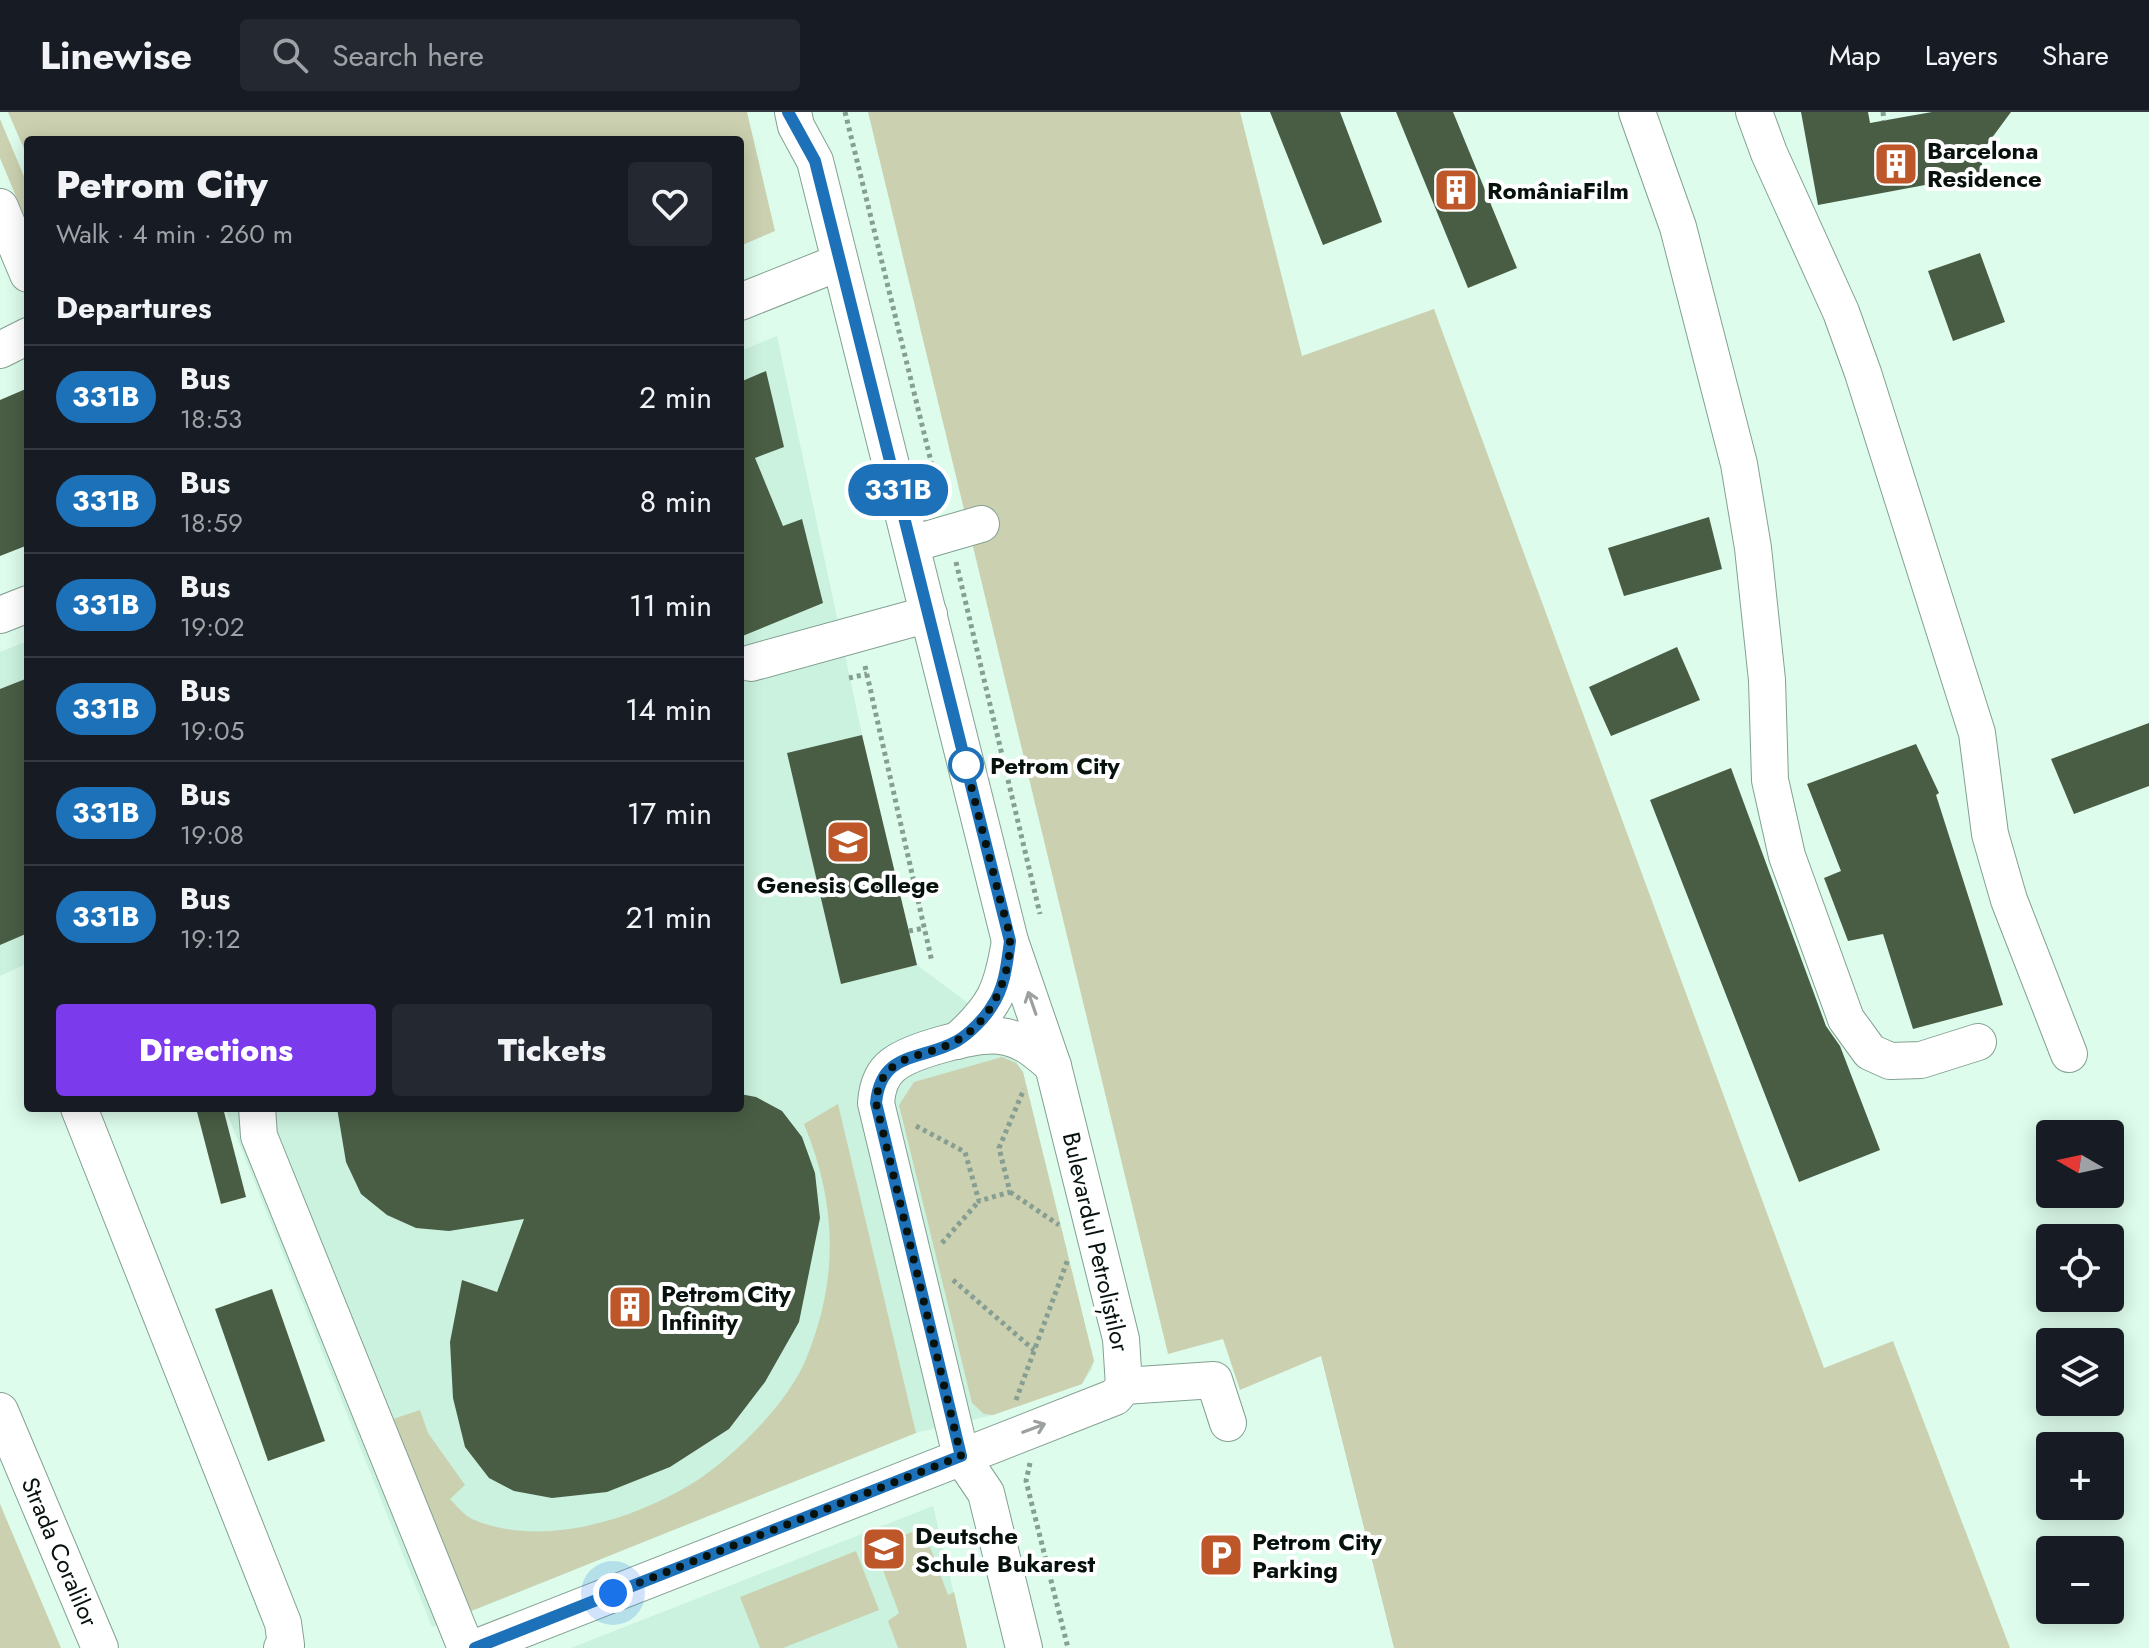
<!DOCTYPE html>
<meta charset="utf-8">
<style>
:root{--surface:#171b24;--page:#242831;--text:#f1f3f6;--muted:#9ea1a6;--line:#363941;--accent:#7c3aed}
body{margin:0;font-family:Jost,sans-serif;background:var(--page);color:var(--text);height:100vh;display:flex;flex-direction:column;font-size:30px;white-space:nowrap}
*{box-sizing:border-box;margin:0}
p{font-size:26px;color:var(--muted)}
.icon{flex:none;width:44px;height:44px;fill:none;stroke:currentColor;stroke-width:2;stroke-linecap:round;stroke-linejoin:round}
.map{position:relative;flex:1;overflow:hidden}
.details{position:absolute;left:24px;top:24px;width:720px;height:976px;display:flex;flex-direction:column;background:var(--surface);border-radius:8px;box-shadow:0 4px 20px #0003}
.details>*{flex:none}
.badge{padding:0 16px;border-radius:26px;font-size:28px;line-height:52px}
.needle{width:52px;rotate:279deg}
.fabs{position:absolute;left:2036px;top:1008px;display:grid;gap:16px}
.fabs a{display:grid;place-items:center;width:88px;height:88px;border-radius:8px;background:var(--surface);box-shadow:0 4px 20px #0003;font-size:40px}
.you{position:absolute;width:40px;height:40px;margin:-20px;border:6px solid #fff;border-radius:50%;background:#1a73e8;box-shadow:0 0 0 12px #1a73e833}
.map>.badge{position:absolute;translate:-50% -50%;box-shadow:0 0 0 4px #fff}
h2{padding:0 32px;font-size:30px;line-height:72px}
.round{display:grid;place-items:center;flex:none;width:84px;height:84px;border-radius:8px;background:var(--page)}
.headline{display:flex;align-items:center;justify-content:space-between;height:136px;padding:0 32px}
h1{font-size:38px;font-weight:800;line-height:60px}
.cta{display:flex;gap:16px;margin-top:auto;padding:16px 32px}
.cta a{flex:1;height:92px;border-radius:8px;background:var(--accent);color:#fff;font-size:32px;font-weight:800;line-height:92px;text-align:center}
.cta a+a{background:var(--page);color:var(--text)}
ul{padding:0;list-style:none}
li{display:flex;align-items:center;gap:24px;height:104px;padding:0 32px;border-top:2px solid var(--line)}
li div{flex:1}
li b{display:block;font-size:30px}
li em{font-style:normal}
li .badge{min-width:88px;font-weight:700;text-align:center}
header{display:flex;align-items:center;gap:48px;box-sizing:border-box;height:112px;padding:0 40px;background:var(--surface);border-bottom:2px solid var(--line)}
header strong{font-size:38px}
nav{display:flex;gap:44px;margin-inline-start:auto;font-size:28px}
.search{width:560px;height:72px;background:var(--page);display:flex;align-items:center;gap:20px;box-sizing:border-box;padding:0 28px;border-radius:8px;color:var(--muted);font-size:30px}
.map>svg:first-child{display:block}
</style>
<header>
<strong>Linewise</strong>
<div class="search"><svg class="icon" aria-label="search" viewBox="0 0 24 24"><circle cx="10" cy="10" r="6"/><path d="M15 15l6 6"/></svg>Search here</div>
<nav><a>Map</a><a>Layers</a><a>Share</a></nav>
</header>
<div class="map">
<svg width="2149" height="1536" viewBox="0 0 2149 1536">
<rect width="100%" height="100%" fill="#ddfcec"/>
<!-- built -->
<g fill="#cbf2de">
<path d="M777 224 862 623 787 642 841 871 917 853 991 908 1023 960 1094 1249 1092 1257 1082 1272 993 1303 915 1321 432 1515 225 996H740V239Z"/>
<path d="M28 529V851L0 864V540Z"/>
<path d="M933 1394 967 1536H571Z"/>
</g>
<!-- green -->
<g fill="#cbd1b0">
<path d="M8 0H747L775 119 740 134V28H28V46Z"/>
<path d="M868 0H1240L1302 244 1434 197 1824 1256 1893 1229 2010 1536H1394L1321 1244 1240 1278 1223 1227 1168 1242Z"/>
<path d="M0 7 28 74V113L0 46Z"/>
<path d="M1002 945 1016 951 1023 960 1094 1249 1082 1272 993 1303 984 1302 972 1291 899 993 914 970Z"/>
<path d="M838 992 916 1321 466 1501 387 1309 420 1298 428 1321 465 1373 450 1387C456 1393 464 1403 472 1407 540 1437 633 1408 693 1371 733 1346 788 1291 806 1247 839 1167 837 1092 804 1012Z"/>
<path d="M0 1392 61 1536H0Z"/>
<path d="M923 1416 948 1483 954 1480 967 1536H898L888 1509 899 1501 874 1434Z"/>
<path d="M856 1439 879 1498 783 1536H760L740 1485Z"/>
</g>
<!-- building -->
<g fill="#495d44">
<path d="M1270 0H1340L1382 110 1323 133Z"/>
<path d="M1396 0H1453L1517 156 1468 176Z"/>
<path d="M1801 0H1868L1870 11 1932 0H2011L1980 42 1984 62 1818 93Z"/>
<path d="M1980 141 2005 210 1953 229 1928 159Z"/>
<path d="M766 259 784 335 755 346 783 414 802 407 823 491 740 525V270Z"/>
<path d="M28 276V433L0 444V288Z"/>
<path d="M1709 405 1722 457 1624 484 1608 436Z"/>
<path d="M1677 535 1700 588 1611 624 1589 575Z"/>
<path d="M28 566V821L0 833V577Z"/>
<path d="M2149 611V674L2074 702 2051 647Z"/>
<path d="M862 623 917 853 841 872 787 641Z"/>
<path d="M1916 632 1939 681 1936 683 2003 893 1913 917 1883 822 1848 829 1824 766 1841 759 1807 672Z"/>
<path d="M1731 656 1826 914 1840 934 1880 1038 1799 1070 1650 688Z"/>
<path d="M740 982 756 985 782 999 802 1025 815 1061 820 1106 799 1210 765 1270 729 1317 670 1355 607 1380 552 1386 514 1379 489 1366 465 1335 453 1286 450 1230 462 1168 497 1180 524 1107 449 1119 416 1116 387 1103 361 1082 346 1050 337 996H740Z"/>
<path d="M196 996H223L246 1085 221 1092Z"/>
<path d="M272 1177 325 1329 268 1349 215 1197Z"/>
</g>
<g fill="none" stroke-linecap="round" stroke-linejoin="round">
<!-- minor casing -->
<g stroke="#83a092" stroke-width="38">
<g id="minor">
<path d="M1637 0 1678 115 1739 352 1753 436 1767 568 1770 668 1787 744 1846 907 1870 940 1890 949 1921 948 1978 930"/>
<path d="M1754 0 1769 41 1841 200 1863 261 1977 621 1990 722 2009 788 2069 942"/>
<path d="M0 95 28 162"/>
<path d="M740 190 840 150"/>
<path d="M0 238 28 224"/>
<path d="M912 432 981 412"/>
<path d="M0 503 28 492"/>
<path d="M751 551 929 502"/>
<path d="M957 929C995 895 1002 878 1010 829"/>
<path d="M79 996 283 1511 286 1533 282 1536"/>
<path d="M257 996 259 1024 466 1536"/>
<path d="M1124 1274 1214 1268 1228 1311"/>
<path d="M0 1299 100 1536"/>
<path d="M475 1536 1115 1285 1124 1274 1121 1227 1053 954 1010 829 815 49 796 14 793 0"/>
<path d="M1024 1536 986 1381 961 1344 876 991C877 977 881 962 893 953 912 938 976 921 1000 924 1022 926 1037 940 1053 954"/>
</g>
</g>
<!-- path -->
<g stroke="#879e92" stroke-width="5" stroke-dasharray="4 4" stroke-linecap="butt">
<path d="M845 0 941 390"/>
<path d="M1883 0 1884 9"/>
<path d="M956 450 1040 802"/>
<path d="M865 554 932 850"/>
<path d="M849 566 867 562"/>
<path d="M909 819 925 816"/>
<path d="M916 1014 965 1040 979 1089 1010 1080 999 1036 1024 977"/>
<path d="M1010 1080 1059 1113"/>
<path d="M942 1131 979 1089"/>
<path d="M953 1168 1034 1238"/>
<path d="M1016 1288 1068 1147"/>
<path d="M1030 1351 1026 1369 1068 1536"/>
</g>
<!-- minor -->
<use href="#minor" stroke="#fff" stroke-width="36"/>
</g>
<!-- one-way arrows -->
<defs><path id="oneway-shaft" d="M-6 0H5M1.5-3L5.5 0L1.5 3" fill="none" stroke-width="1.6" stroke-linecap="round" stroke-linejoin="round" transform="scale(2)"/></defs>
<g stroke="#9ca09e">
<use href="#oneway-shaft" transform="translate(1032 891) rotate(-109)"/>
<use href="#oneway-shaft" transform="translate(1034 1316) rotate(-21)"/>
</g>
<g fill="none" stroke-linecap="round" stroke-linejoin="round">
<!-- line casing -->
<g stroke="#fff" stroke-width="18">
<path id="line" d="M475 1536 961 1344 876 991C881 938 922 949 957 929 969 922 985 906 992 894 1005 875 1007 851 1010 829L815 49 788 0"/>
</g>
<!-- line -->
<use href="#line" stroke="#1d71b8" stroke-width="12"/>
<!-- walk -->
<path stroke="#07120d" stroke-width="8" stroke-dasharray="0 14.4" d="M613 1481 961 1344 876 991C880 940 921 948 956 929 990 911 1009 868 1010 831 1010 816 1002 798 999 783 988 740 976 694 966 653"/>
</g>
<!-- icons -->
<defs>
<g id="building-square" transform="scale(2.3)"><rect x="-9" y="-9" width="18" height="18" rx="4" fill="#bd5729" stroke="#fff"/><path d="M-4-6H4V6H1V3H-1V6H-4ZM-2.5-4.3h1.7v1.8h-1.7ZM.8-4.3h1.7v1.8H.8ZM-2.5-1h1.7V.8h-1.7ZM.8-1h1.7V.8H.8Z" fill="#fff"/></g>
<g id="school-square" transform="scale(2.3)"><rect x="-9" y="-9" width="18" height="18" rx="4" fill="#bd5729" stroke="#fff"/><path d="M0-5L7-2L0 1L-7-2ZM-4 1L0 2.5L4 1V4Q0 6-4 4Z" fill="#fff"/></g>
<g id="parking-square" transform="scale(2.3)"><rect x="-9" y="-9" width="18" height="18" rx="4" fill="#bd5729" stroke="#fff"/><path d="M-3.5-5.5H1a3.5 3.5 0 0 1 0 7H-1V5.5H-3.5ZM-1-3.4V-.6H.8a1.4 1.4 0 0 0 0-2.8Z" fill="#fff"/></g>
</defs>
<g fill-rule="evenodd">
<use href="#building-square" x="1896" y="52"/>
<use href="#building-square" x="1456" y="78"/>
<use href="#school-square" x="848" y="730"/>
<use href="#building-square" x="630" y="1195"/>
<use href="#school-square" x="884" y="1437"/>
<use href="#parking-square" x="1221" y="1443"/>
</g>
<!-- markers -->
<circle fill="#fff" stroke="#1d71b8" stroke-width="4" cx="966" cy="653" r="16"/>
<g text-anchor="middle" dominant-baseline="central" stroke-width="8" stroke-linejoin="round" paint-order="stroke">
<!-- poi labels -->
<g font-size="24" font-weight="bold" fill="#07120d" stroke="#fff" text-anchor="start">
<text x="1927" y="38">Barcelona<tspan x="1927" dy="28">Residence</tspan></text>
<text x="1487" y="78">RomâniaFilm</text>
<text x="848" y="772" text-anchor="middle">Genesis College</text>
<text x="661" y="1181">Petrom City<tspan x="661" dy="28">Infinity</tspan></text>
<text x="915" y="1423">Deutsche<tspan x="915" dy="28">Schule Bukarest</tspan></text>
<text x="1252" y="1429">Petrom City<tspan x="1252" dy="28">Parking</tspan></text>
</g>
<!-- stop labels -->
<g font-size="24" font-weight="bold" fill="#07120d" stroke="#fff" text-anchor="start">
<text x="990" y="653">Petrom City</text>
</g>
<!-- street labels -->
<g font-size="24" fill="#07120d" stroke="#fff">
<text transform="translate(1096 1130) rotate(77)">Bulevardul Petroliștilor</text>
<text transform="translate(60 1440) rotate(67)">Strada Coralilor</text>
</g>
</g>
</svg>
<div class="fabs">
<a><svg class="needle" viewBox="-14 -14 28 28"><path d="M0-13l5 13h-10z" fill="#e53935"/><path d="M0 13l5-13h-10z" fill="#9ea1a6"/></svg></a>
<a><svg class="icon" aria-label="locate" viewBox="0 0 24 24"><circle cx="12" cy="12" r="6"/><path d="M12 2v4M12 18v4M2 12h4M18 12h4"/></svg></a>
<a><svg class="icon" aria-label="layers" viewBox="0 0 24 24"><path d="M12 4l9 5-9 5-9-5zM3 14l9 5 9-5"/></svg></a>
<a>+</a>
<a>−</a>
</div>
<div class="you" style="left:613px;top:1481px"></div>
<b class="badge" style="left:898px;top:378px;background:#1d71b8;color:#fff">331B</b>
<section class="details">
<div class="headline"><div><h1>Petrom City</h1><p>Walk · 4 min · 260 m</p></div><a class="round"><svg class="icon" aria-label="heart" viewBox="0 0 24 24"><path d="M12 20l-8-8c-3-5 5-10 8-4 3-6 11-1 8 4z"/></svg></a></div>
<h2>Departures</h2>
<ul>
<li><span class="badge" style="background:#1d71b8;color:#fff">331B</span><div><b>Bus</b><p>18:53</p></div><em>2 min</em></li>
<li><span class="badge" style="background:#1d71b8;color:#fff">331B</span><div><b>Bus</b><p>18:59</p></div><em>8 min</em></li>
<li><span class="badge" style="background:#1d71b8;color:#fff">331B</span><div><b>Bus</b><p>19:02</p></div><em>11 min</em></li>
<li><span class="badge" style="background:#1d71b8;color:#fff">331B</span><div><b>Bus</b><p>19:05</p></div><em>14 min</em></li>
<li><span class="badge" style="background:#1d71b8;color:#fff">331B</span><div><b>Bus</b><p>19:08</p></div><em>17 min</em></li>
<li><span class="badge" style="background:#1d71b8;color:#fff">331B</span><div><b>Bus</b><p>19:12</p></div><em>21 min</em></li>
</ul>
<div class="cta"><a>Directions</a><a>Tickets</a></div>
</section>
</div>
